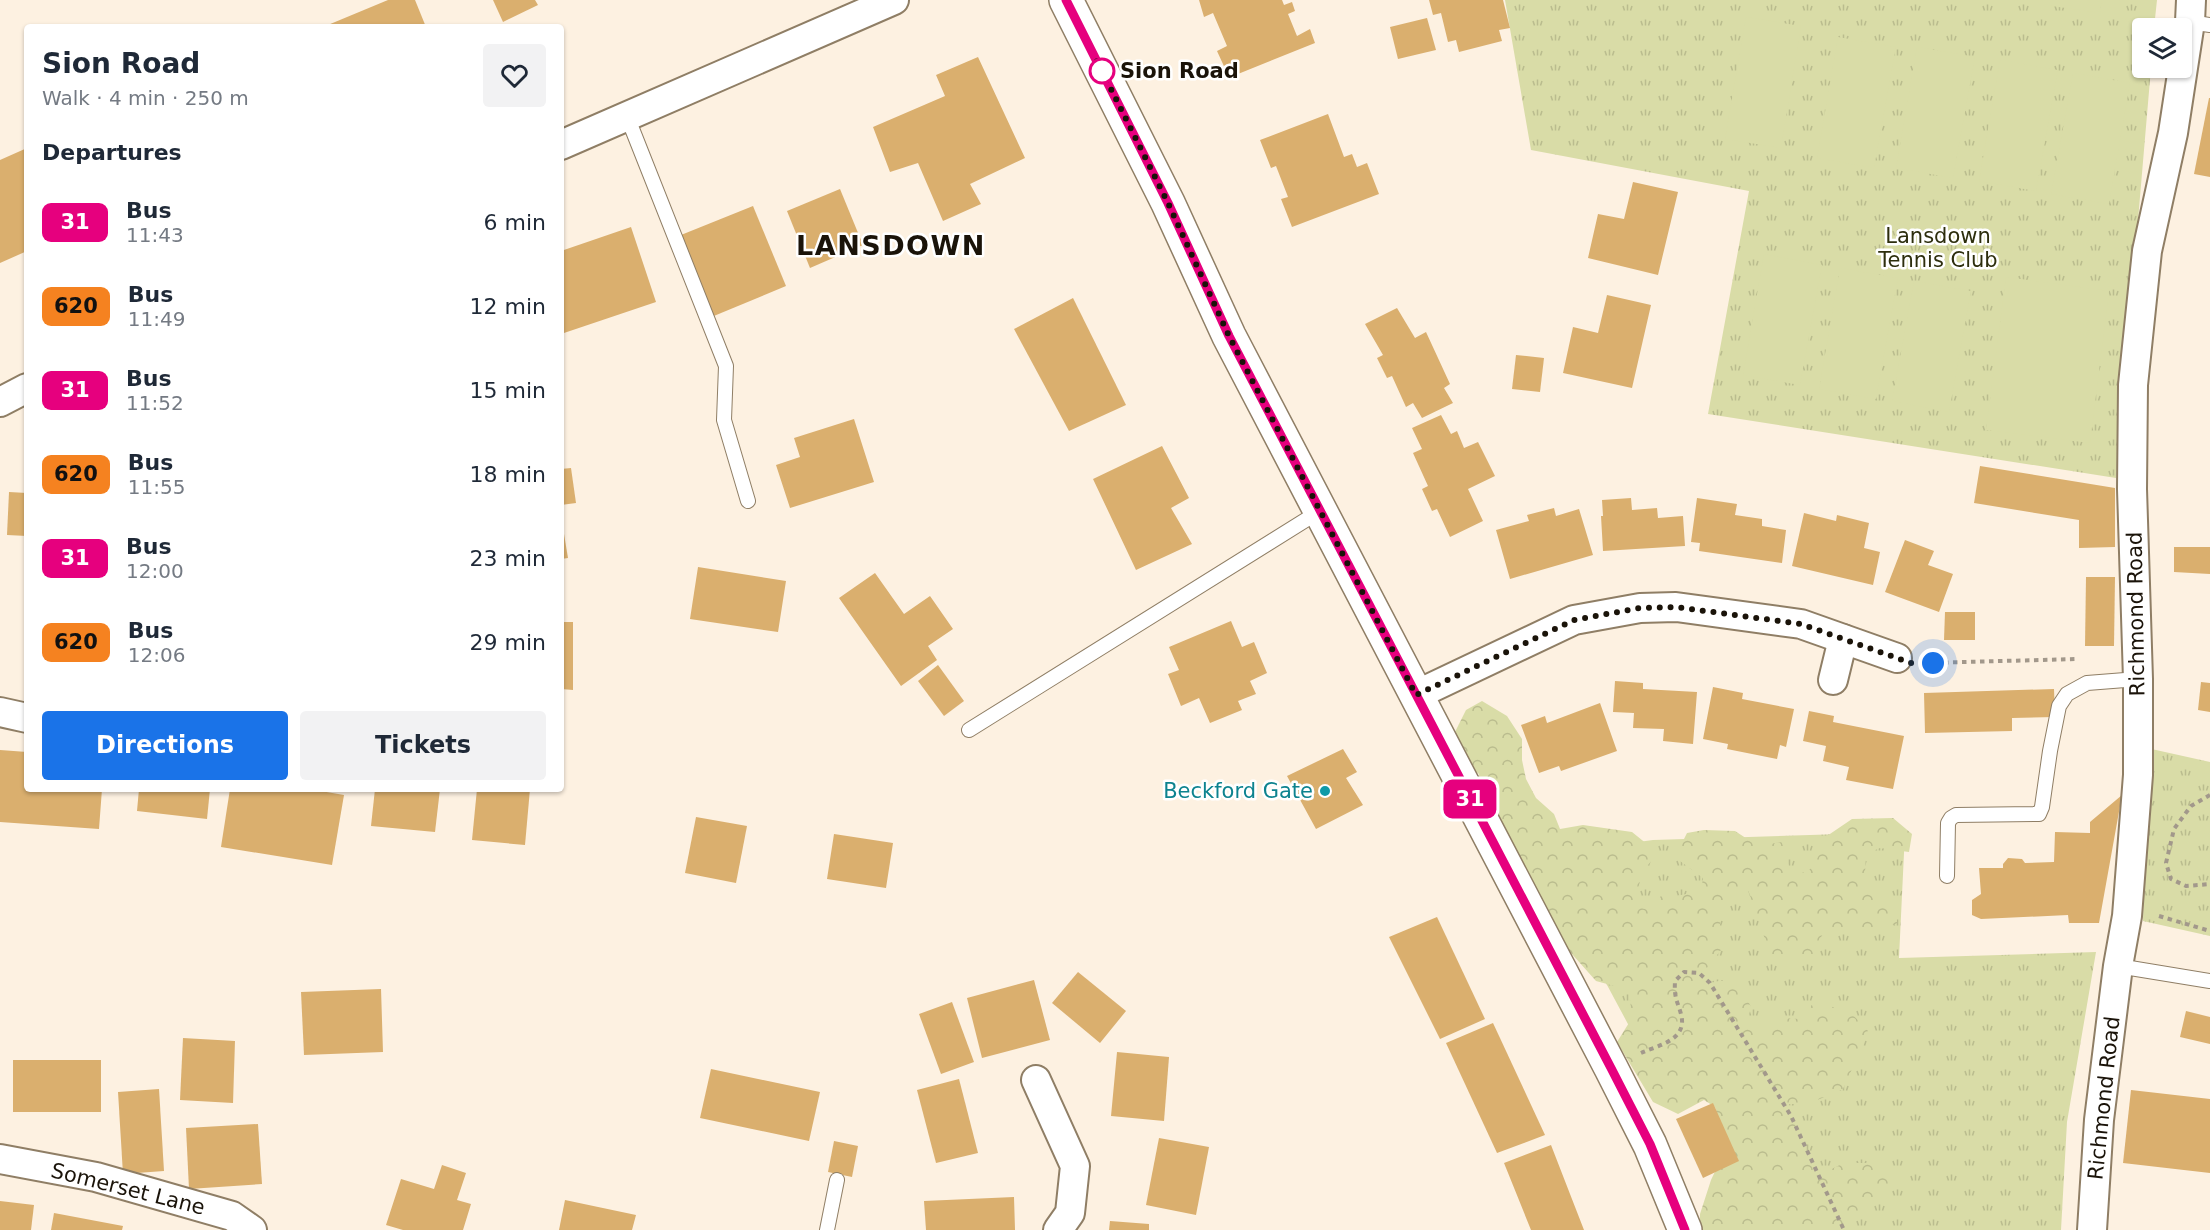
<!DOCTYPE html>
<meta charset="utf-8">
<style>
:root{--surface:#fff;--page:#f2f2f3;--text:#1f2937;--muted:#747a83;--accent:#1a73e8}
body{margin:0;font-family:"DejaVu Sans",sans-serif;background:var(--page);color:var(--text);height:100vh;display:flex;flex-direction:column;font-size:22px;white-space:nowrap}
*{box-sizing:border-box;margin:0}
p{font-size:20px;color:var(--muted)}
.icon{flex:none;width:33px;height:33px;fill:none;stroke:currentColor;stroke-width:2;stroke-linecap:round;stroke-linejoin:round}
.map{position:relative;flex:1;overflow:hidden}
.details{position:absolute;left:24px;top:24px;width:540px;height:768px;display:flex;flex-direction:column;background:var(--surface);border-radius:6px;box-shadow:0 2px 4px #0004}
.details>*{flex:none}
.badge{padding:0 12px;border-radius:9px;font-size:21px;line-height:39px}
.tools{position:absolute;left:2132px;top:18px;display:grid;gap:12px}
.tools a{display:grid;place-items:center;width:60px;height:60px;border-radius:6px;background:var(--surface);box-shadow:0 2px 4px #0004;font-size:30px}
.you{position:absolute;width:30px;height:30px;margin:-15px;border:4px solid #fff;border-radius:50%;background:#1a73e8;box-shadow:0 0 0 9px #1a73e833}
.map>.badge{position:absolute;translate:-50% -50%;box-shadow:0 0 0 3px #fff}
h2{padding:0 18px;font-size:22px;line-height:54px}
.round{display:grid;place-items:center;flex:none;width:63px;height:63px;border-radius:6px;background:var(--page)}
.overview{display:flex;align-items:center;justify-content:space-between;height:102px;padding:0 18px}
h1{font-size:28px;font-weight:700;line-height:45px}
.primary-button{display:flex;gap:12px;margin-top:auto;padding:12px 18px}
.primary-button a{flex:1;height:69px;border-radius:6px;background:var(--accent);color:#fff;font-size:24px;font-weight:700;line-height:69px;text-align:center}
.primary-button a+a{background:var(--page);color:var(--text)}
ul{padding:0;list-style:none}
li{display:flex;align-items:center;gap:18px;height:84px;padding:0 18px}
li div{flex:1}
li b{display:block;font-size:22px}
li em{font-style:normal}
li .badge{min-width:66px;font-weight:700;text-align:center}
.map>svg:first-child{display:block}
</style>
<div class="map">
<svg width="2210" height="1230" viewBox="0 0 2210 1230">
<defs>
<pattern id="grass-tufts" width="24" height="20" patternUnits="userSpaceOnUse" patternTransform="scale(1.5)"><rect width="24" height="20" fill="#d9dca7"/><path d="M3 7l-1-3M5 7V3M7 7l1-3M15 17l-1-3M17 17v-4M19 17l1-3" fill="none" stroke="#babc8e"/></pattern>
<pattern id="forest-crowns" width="20" height="18" patternUnits="userSpaceOnUse" patternTransform="scale(1.5)"><rect width="20" height="18" fill="#d9dca7"/><path d="M2 6a3 3 0 1 1 6 0M12 15a3 3 0 1 1 6 0" fill="none" stroke="#babc8e"/></pattern>
</defs>
<rect width="100%" height="100%" fill="#fdf1e1"/>
<!-- grass -->
<g fill="url(#grass-tufts)">
<path d="M1505 0H2157L2154 28H2142V68H2151L2116 478 1708 414 1749 191 1531 150Z"/>
<path d="M2147 748 2210 762V936L2143 921Z"/>
<path d="M1905 832 1899 958 2096 952 2067 1122 2061 1230H1717L1744 1177 1702 1058 1651 1067 1540 860 1571 851 1653 840Z"/>
</g>
<!-- forest -->
<path fill="url(#forest-crowns)" d="M1482 701 1507 716 1522 739V760L1526 779 1536 798 1554 814 1560 829 1583 825 1632 832 1658 853 1643 871 1633 906 1649 910 1661 896H1676L1701 891 1703 878 1680 861 1679 849 1687 833 1704 830 1735 831 1758 846 1782 842 1791 874 1808 872 1825 846 1824 838 1852 819 1893 818 1912 834 1909 852 1880 848 1866 854 1865 874 1880 892 1896 904 1897 924 1866 929 1827 928 1819 940 1815 954 1788 962 1770 954 1745 881 1720 905V925L1724 946 1704 972 1697 986 1723 980 1741 987 1751 1007 1747 1023 1767 1025 1781 1018 1800 1019 1816 1000 1854 1016 1868 1031C1862 1052 1851 1069 1843 1089L1808 1104H1789L1798 1134 1819 1175 1844 1163H1888L1896 1187 1846 1230H1700V1214L1711 1180 1719 1163 1722 1139 1715 1107 1704 1100 1678 1114 1653 1102 1617 1042 1632 1018 1629 990 1596 981 1547 926 1480 799 1479 774 1461 759 1451 740 1466 710Z"/>
<!-- garden -->
<g fill="#d9dca7">
<path d="M2045 0H2102L2100 13 2045 5Z"/>
<path d="M1746 17 1801 26 1781 148 1725 139Z"/>
<path d="M1838 37 1896 47 1874 168 1817 158Z"/>
<path d="M1917 47 1975 57 1953 178 1896 168Z"/>
<path d="M2000 60 2058 70 2036 191 1979 181Z"/>
<path d="M2073 73 2130 83 2109 204 2051 194Z"/>
<path d="M1764 254 1822 265 1800 385 1743 375Z"/>
<path d="M1840 268 1898 278 1876 399 1819 389Z"/>
<path d="M2006 277 2109 291 2090 443 1986 430Z"/>
<path d="M1914 281 1971 291 1949 412 1892 401Z"/>
</g>
<!-- building -->
<g fill="#daaf6e">
<path d="M388 0H415L426 27H323Z"/>
<path d="M493 0H535L538 5 503 22Z"/>
<path d="M1199 0H1282L1284 5 1292 2 1295 11 1288 14 1297 36 1310 29 1315 43 1238 74 1237 71 1228 75 1217 51 1227 46 1213 13 1204 17Z"/>
<path d="M1429 0H1503L1510 28 1499 30 1502 41 1459 52 1456 40 1448 42 1441 13 1433 15Z"/>
<path d="M1427 18 1436 50 1398 59 1390 27Z"/>
<path d="M978 57 1025 158 970 184 981 204 943 221 918 163 890 172 873 127 945 96 936 75Z"/>
<path d="M2209 98H2210V177L2194 174Z"/>
<path d="M1328 114 1344 157 1352 154 1357 167 1367 163 1379 194 1292 227 1281 199 1288 197 1276 166 1271 168 1260 140Z"/>
<path d="M27 148V251L0 263V160Z"/>
<path d="M1633 182 1678 192 1658 275 1588 258 1598 214 1624 219Z"/>
<path d="M840 189 863 245 810 268 787 211Z"/>
<path d="M753 206 786 286 709 318 676 237Z"/>
<path d="M631 227 656 302 561 334V251Z"/>
<path d="M1607 295 1651 305 1632 388 1563 373 1573 327 1598 333Z"/>
<path d="M1073 298 1126 405 1069 431 1014 329Z"/>
<path d="M1397 308 1415 338 1426 332 1450 384 1444 388 1453 403 1422 418 1413 403 1406 407 1392 376 1387 378 1377 358 1383 355 1365 324Z"/>
<path d="M1516 355 1544 358 1540 392 1512 389Z"/>
<path d="M1441 415 1451 434 1457 431 1464 448 1478 442 1495 476 1468 489 1483 521 1450 537 1437 509 1432 511 1422 489 1428 486 1413 453 1422 449 1412 428Z"/>
<path d="M854 419 874 482 790 508 776 465 800 457 794 438Z"/>
<path d="M1162 446 1189 498 1171 508 1192 544 1136 570 1093 479Z"/>
<path d="M1980 466 2115 488V547L2079 548V520L1974 503Z"/>
<path d="M571 468 576 503 561 505V469Z"/>
<path d="M9 492 27 493V536L7 535Z"/>
<path d="M1631 498 1632 510 1657 508 1658 518 1683 516 1685 546 1603 551 1601 516H1603L1602 500Z"/>
<path d="M1697 498 1737 504 1735 515 1762 519V526L1786 530 1782 563 1699 551 1700 543 1691 542Z"/>
<path d="M1554 508 1556 516 1579 509 1593 555 1510 579 1496 530 1529 521 1527 515Z"/>
<path d="M1804 513 1836 521 1837 515 1869 523 1864 548 1880 552 1873 585 1792 566Z"/>
<path d="M561 516 568 558 561 559Z"/>
<path d="M1905 540 1934 551 1928 565 1953 574 1939 612 1885 592Z"/>
<path d="M2174 547H2210V574L2174 572Z"/>
<path d="M698 567 786 581 778 632 690 619Z"/>
<path d="M875 573 904 614 930 596 953 629 928 646 937 660 901 686 839 598Z"/>
<path d="M2086 577H2115L2114 646H2085Z"/>
<path d="M1945 612H1975V640H1944Z"/>
<path d="M1231 621 1242 647 1254 642 1267 673 1250 681 1256 694 1238 701 1242 710 1210 723 1199 698 1181 706 1168 674 1179 670 1169 647Z"/>
<path d="M561 622H573V690L561 689Z"/>
<path d="M938 665 964 701 944 716 918 681Z"/>
<path d="M1615 681 1643 683V689L1697 692 1693 744 1663 741 1664 729 1633 728 1634 713 1613 712Z"/>
<path d="M2201 682 2210 683V712L2198 710Z"/>
<path d="M1713 687 1743 693 1742 699 1794 709 1786 747 1780 745 1777 759 1727 749 1728 744 1703 739Z"/>
<path d="M2054 689 2055 717 2012 718V731L1925 733 1924 693Z"/>
<path d="M1600 703 1617 751 1561 771 1559 766 1539 773 1521 725 1545 716 1547 723Z"/>
<path d="M1809 711 1834 716 1833 722 1904 736 1893 789 1846 780 1849 767 1823 761 1826 746 1803 741Z"/>
<path d="M1343 749 1357 772 1346 778 1363 805 1316 829 1287 776Z"/>
<path d="M0 750 27 752V789H102L99 829 0 822Z"/>
<path d="M139 789H210L207 819 137 811Z"/>
<path d="M230 789H309L344 795 332 865 221 847Z"/>
<path d="M375 789H440L435 832 371 826Z"/>
<path d="M477 789H530L525 845 472 840Z"/>
<path d="M2122 795 2099 923H2069L2068 915 1981 919 1972 915V900L1981 894 1979 868H2003V864L2008 858 2022 859 2025 863 2054 862 2055 832 2090 833V822Z"/>
<path d="M696 817 747 826 736 883 685 873Z"/>
<path d="M834 834 893 843 886 888 827 879Z"/>
<path d="M1437 917 1485 1019 1440 1039 1389 937Z"/>
<path d="M1078 972 1126 1011 1100 1043 1052 1003Z"/>
<path d="M1034 980 1050 1040 982 1058 967 998Z"/>
<path d="M381 989 383 1052 304 1055 301 992Z"/>
<path d="M952 1002 974 1062 941 1074 919 1014Z"/>
<path d="M2186 1011 2210 1017V1044L2180 1037Z"/>
<path d="M1493 1023 1545 1135 1497 1153 1446 1043Z"/>
<path d="M183 1038 235 1041 233 1103 180 1100Z"/>
<path d="M1117 1052 1169 1057 1164 1121 1111 1116Z"/>
<rect x="13" y="1060" width="88" height="52"/>
<path d="M711 1069 820 1092 809 1141 700 1118Z"/>
<path d="M959 1079 978 1153 936 1163 917 1090Z"/>
<path d="M159 1089 164 1171 123 1174 118 1092Z"/>
<path d="M2131 1090 2210 1099V1173L2123 1163Z"/>
<path d="M1713 1103 1739 1161 1703 1178 1676 1119Z"/>
<path d="M258 1124 262 1184 189 1189 186 1128Z"/>
<path d="M1159 1138 1209 1147 1196 1215 1146 1205Z"/>
<path d="M834 1141 858 1146 852 1177 828 1172Z"/>
<path d="M1551 1145 1570 1194 1584 1230H1531L1504 1163Z"/>
<path d="M442 1165 466 1173 457 1200 471 1204 463 1230H403L386 1225 401 1179 434 1189Z"/>
<path d="M1014 1197 1015 1230H926L924 1201Z"/>
<path d="M565 1200 636 1215 632 1230H559Z"/>
<path d="M0 1201 34 1205 31 1230H0Z"/>
<path d="M54 1213 123 1226 122 1230H51Z"/>
<path d="M1110 1221 1149 1224V1230H1109Z"/>
</g>
<g fill="none" stroke-linecap="round" stroke-linejoin="round">
<!-- lane casing -->
<g stroke="#8f7e65" stroke-width="16">
<g id="lane">
<path d="M2190 22 2210 25"/>
<path d="M627 116 726 366 724 420 748 501"/>
<path d="M969 730 1320 511"/>
<path d="M1947 876 1948 823 1951 818 1956 815 2039 814 2042 807 2050 751 2059 706 2067 694 2087 683 2138 679"/>
<path d="M2118 966 2210 981"/>
<path d="M827 1230 837 1180"/>
</g>
</g>
<!-- street casing -->
<g stroke="#8f7e65" stroke-width="32">
<g id="street">
<path d="M561 145 894 0"/>
<path d="M0 402 27 388"/>
<path d="M1833 680 1843 639"/>
<path d="M1416 695 1574 620 1640 608 1676 607 1801 624 1897 658"/>
<path d="M0 712 27 718"/>
<path d="M1036 1080 1075 1166 1070 1213 1058 1230"/>
<path d="M0 1159 96 1177 232 1216 252 1230"/>
<path d="M2092 1230 2099 1120 2118 966 2127 916 2138 775V679L2132 489 2133 385 2147 251 2173 133 2190 22 2191 0"/>
</g>
</g>
<!-- secondary casing -->
<g stroke="#8f7e65" stroke-width="36">
<path id="secondary" d="M1066 0 1168 203 1229 336 1611 1068 1650 1145 1685 1230"/>
</g>
<!-- path -->
<g stroke="#a2988b" stroke-width="4" stroke-dasharray="4.5 4.5" stroke-linecap="butt">
<path d="M1926 663 2078 659"/>
<path d="M2210 795 2191 806 2174 829 2166 863 2171 879 2186 886 2210 884"/>
<path d="M2159 916 2210 931"/>
<path d="M1641 1053C1659 1045 1688 1040 1681 1014 1677 1000 1674 998 1675 981L1684 972 1699 973 1710 983 1791 1116 1844 1230"/>
</g>
<!-- lane -->
<use href="#lane" stroke="#fff" stroke-width="14"/>
<!-- street -->
<use href="#street" stroke="#fff" stroke-width="28"/>
<!-- secondary -->
<use href="#secondary" stroke="#fff" stroke-width="33"/>
</g>
<g fill="none" stroke-linecap="round" stroke-linejoin="round">
<!-- line casing -->
<g stroke="#fff" stroke-width="14">
<path id="line" d="M1066 0 1168 203 1229 336 1611 1068 1650 1144 1685 1230"/>
</g>
<!-- line -->
<use href="#line" stroke="#e6007e" stroke-width="9"/>
<!-- walk -->
<path stroke="#1a1309" stroke-width="6" stroke-dasharray="0 10.8" d="M1102 71 1097 61 1168 203 1229 336 1416 695 1574 620 1640 608 1676 607 1801 624 1911 663H1933"/>
</g>
<!-- markers -->
<circle fill="#fff" stroke="#e6007e" stroke-width="3" cx="1102" cy="71" r="12"/>
<circle fill="#0f9aa8" stroke="#fff" stroke-width="2" cx="1325" cy="791" r="6"/>
<g text-anchor="middle" dominant-baseline="central" stroke-width="5" stroke-linejoin="round" paint-order="stroke">
<!-- stop labels -->
<g font-size="21" font-weight="bold" fill="#1a1309" stroke="#fff" text-anchor="start">
<text x="1120" y="71">Sion Road</text>
</g>
<!-- park labels -->
<g font-size="21" fill="#2d2e0d" stroke="#fff">
<text x="1938" y="236">Lansdown<tspan x="1938" dy="24">Tennis Club</tspan></text>
</g>
<!-- street labels -->
<g font-size="21" fill="#1a1309" stroke="#fff">
<text transform="translate(2136 614) rotate(-91)">Richmond Road</text>
<text transform="translate(2104 1098) rotate(-84)">Richmond Road</text>
<text transform="translate(128 1189) rotate(14)">Somerset Lane</text>
</g>
<!-- culture labels -->
<g font-size="21" fill="#0d838f" stroke="#fff" text-anchor="end">
<text x="1313" y="791">Beckford Gate</text>
</g>
<!-- district labels -->
<g font-size="27" font-weight="bold" letter-spacing="1.5" fill="#1a1309" stroke="#fff">
<text x="891" y="245">LANSDOWN</text>
</g>
</g>
</svg>
<div class="tools">
<a><svg class="icon" aria-label="layers" viewBox="0 0 24 24"><path d="M12 4l9 5-9 5-9-5zM3 14l9 5 9-5"/></svg></a>
</div>
<div class="you" style="left:1933px;top:663px"></div>
<b class="badge" style="left:1470px;top:799px;background:#e6007e;color:#fff">31</b>
<section class="details">
<div class="overview"><div><h1>Sion Road</h1><p>Walk · 4 min · 250 m</p></div><a class="round"><svg class="icon" aria-label="heart" viewBox="0 0 24 24"><path d="M12 20l-8-8c-3-5 5-10 8-4 3-6 11-1 8 4z"/></svg></a></div>
<h2>Departures</h2>
<ul>
<li><span class="badge" style="background:#e6007e;color:#fff">31</span><div><b>Bus</b><p>11:43</p></div><em>6 min</em></li>
<li><span class="badge" style="background:#f58220;color:#111">620</span><div><b>Bus</b><p>11:49</p></div><em>12 min</em></li>
<li><span class="badge" style="background:#e6007e;color:#fff">31</span><div><b>Bus</b><p>11:52</p></div><em>15 min</em></li>
<li><span class="badge" style="background:#f58220;color:#111">620</span><div><b>Bus</b><p>11:55</p></div><em>18 min</em></li>
<li><span class="badge" style="background:#e6007e;color:#fff">31</span><div><b>Bus</b><p>12:00</p></div><em>23 min</em></li>
<li><span class="badge" style="background:#f58220;color:#111">620</span><div><b>Bus</b><p>12:06</p></div><em>29 min</em></li>
</ul>
<div class="primary-button"><a>Directions</a><a>Tickets</a></div>
</section>
</div>
